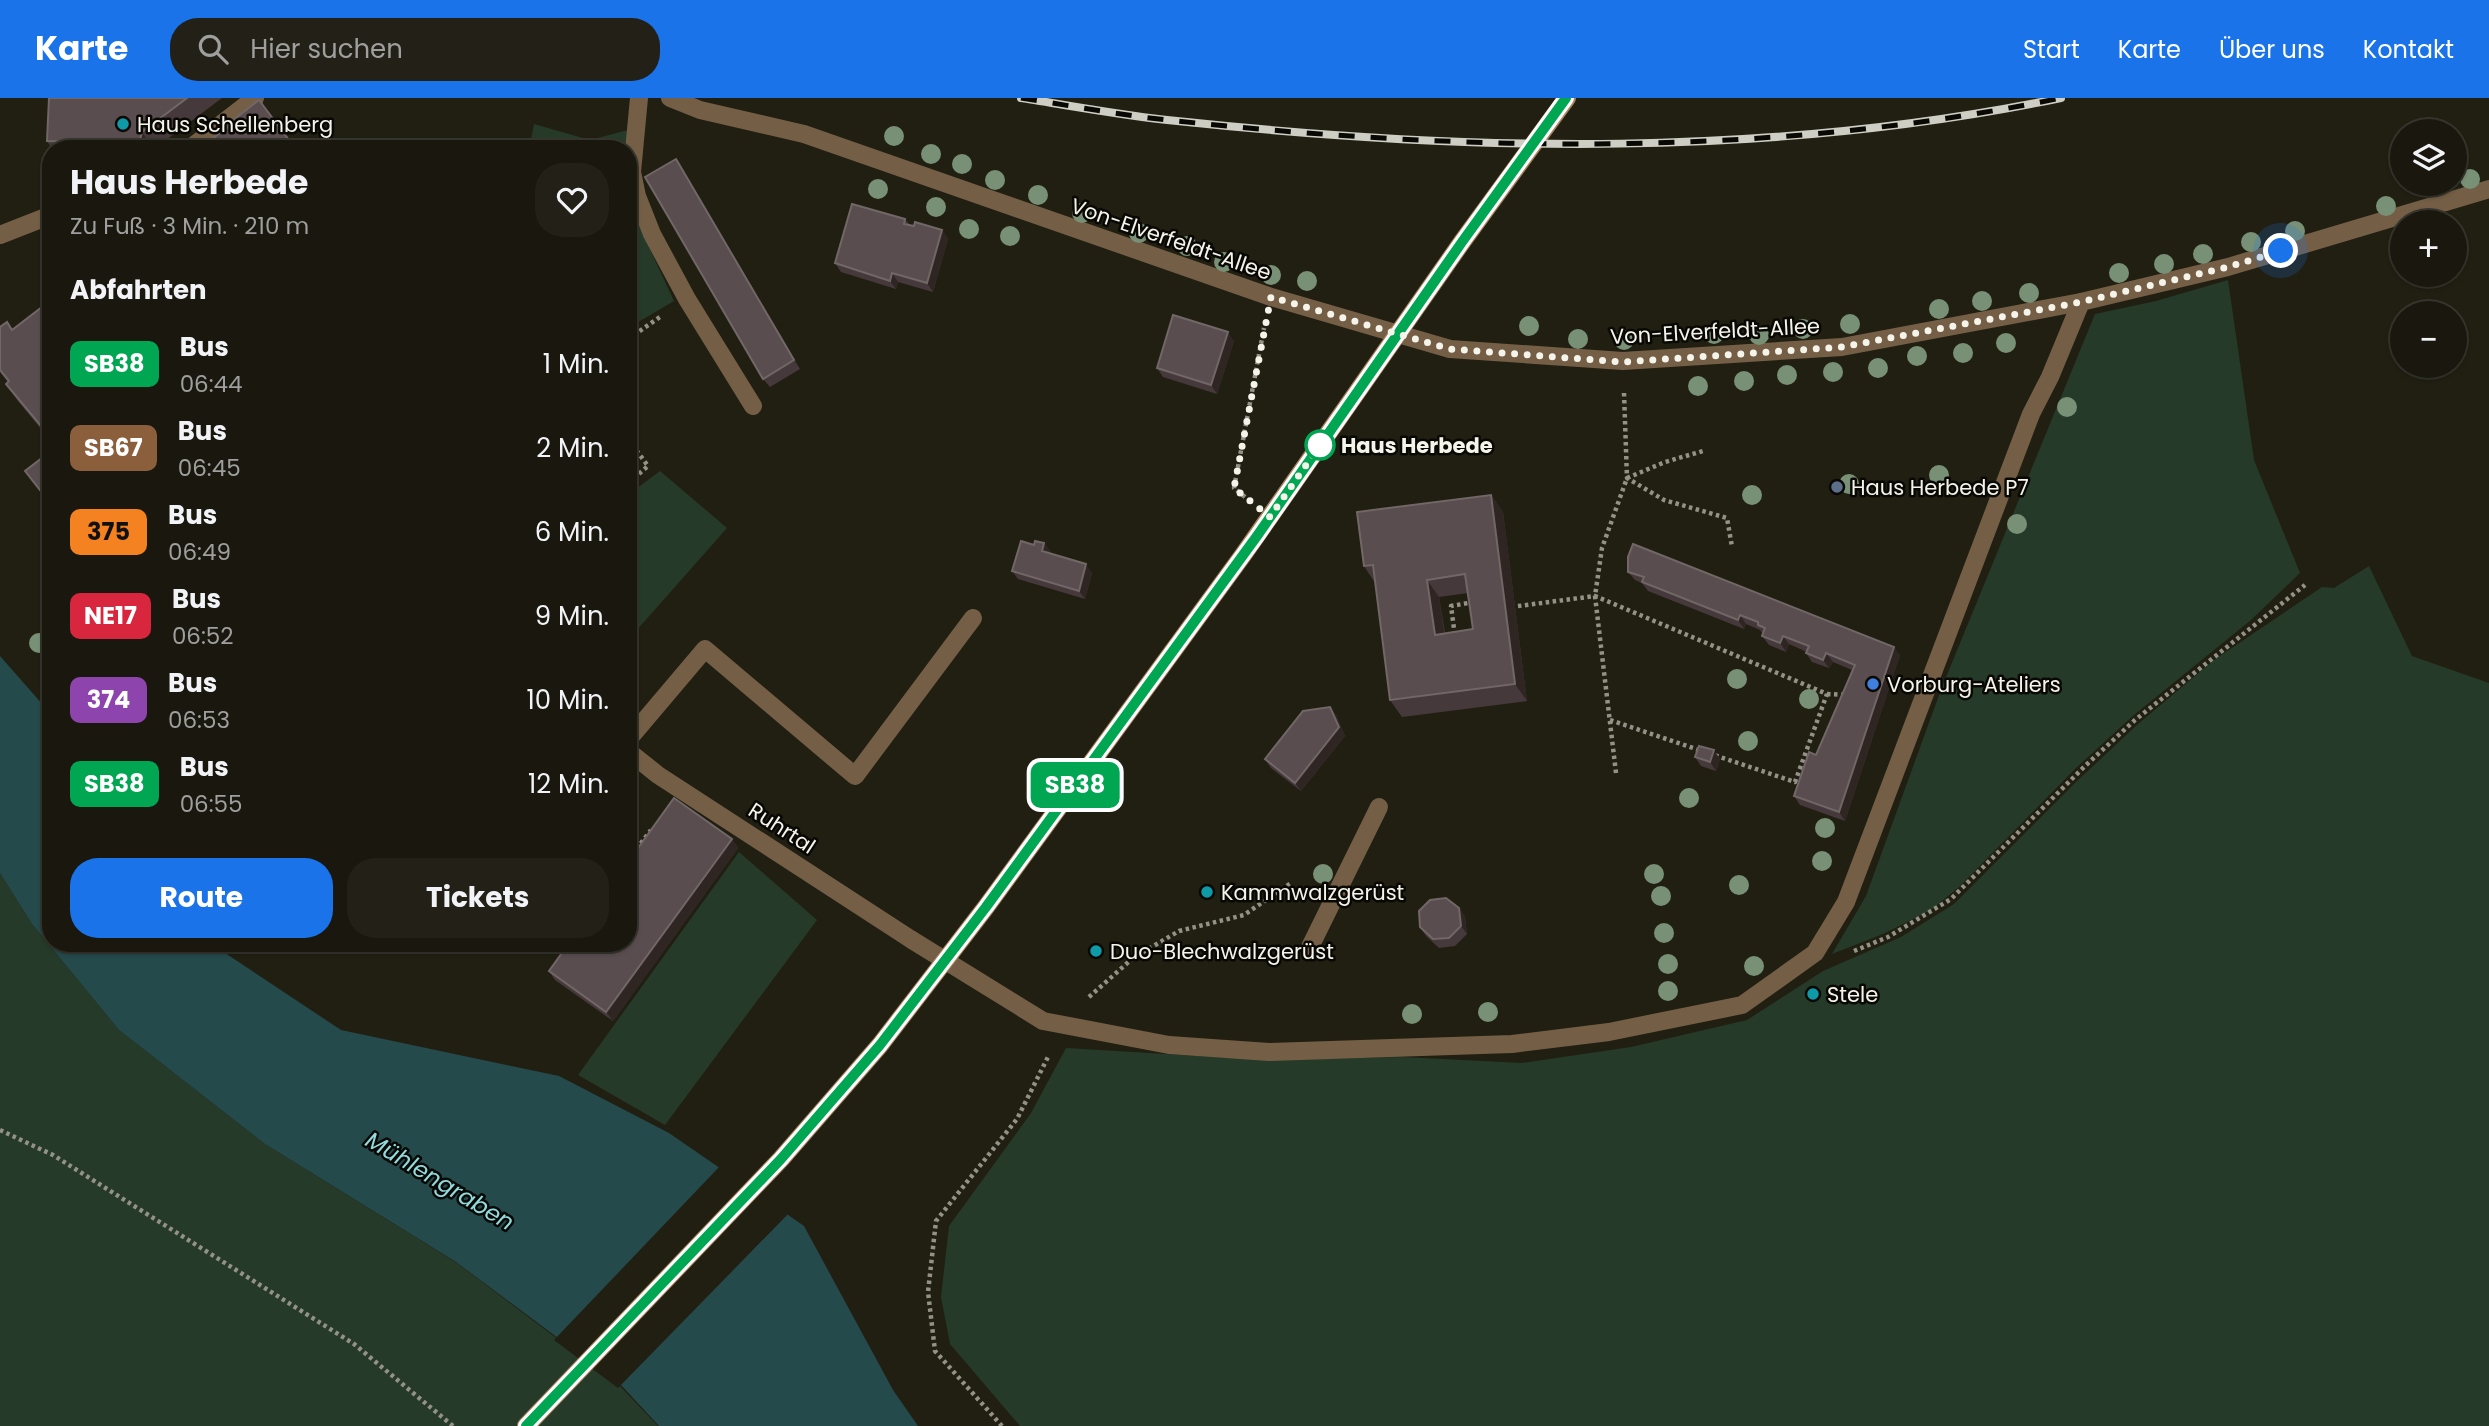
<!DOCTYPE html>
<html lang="de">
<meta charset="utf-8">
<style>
:root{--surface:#19170e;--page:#222017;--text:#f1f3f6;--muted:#9f9f9e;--line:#37362e;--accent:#1a73e8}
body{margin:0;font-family:Poppins,sans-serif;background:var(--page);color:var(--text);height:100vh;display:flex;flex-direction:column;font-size:26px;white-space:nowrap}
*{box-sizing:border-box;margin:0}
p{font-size:23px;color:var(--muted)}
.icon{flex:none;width:38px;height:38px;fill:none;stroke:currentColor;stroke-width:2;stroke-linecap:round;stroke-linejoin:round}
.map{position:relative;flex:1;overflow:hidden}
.panel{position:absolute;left:42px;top:42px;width:595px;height:812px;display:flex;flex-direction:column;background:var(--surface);border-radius:28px;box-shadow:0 2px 5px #0004,0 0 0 2px var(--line)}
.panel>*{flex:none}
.badge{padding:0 14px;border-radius:10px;font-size:24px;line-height:46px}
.tools{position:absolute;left:2390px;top:21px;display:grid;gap:14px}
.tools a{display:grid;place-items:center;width:77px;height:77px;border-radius:50%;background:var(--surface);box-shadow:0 2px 5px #0004,0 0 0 2px var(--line);font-size:35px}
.you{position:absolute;width:35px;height:35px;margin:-18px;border:5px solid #fff;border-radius:50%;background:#1a73e8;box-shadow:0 0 0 10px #1a73e833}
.map>.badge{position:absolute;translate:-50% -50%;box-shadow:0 0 0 4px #fff}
h2{padding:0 28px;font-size:26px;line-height:63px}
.round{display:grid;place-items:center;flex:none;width:74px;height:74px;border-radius:28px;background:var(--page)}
.headline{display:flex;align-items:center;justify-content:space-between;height:119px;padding:0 28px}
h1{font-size:33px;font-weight:700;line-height:52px}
.cta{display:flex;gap:14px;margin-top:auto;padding:14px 28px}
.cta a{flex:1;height:80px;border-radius:28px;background:var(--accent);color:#fff;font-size:28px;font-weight:700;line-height:80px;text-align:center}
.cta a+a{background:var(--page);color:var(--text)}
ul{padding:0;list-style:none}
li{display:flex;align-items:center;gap:21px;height:84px;padding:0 28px}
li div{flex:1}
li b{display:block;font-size:26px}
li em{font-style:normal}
li .badge{min-width:77px;font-weight:700;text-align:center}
header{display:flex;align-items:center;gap:42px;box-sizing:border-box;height:98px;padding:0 35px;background:var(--accent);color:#fff}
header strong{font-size:33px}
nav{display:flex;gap:38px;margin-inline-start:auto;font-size:24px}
.search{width:490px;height:63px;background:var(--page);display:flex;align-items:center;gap:18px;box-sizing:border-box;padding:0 24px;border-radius:28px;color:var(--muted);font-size:26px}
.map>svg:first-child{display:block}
</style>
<header>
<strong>Karte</strong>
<div class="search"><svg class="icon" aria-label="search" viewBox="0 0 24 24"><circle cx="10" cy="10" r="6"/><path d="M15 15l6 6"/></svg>Hier suchen</div>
<nav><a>Start</a><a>Karte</a><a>Über uns</a><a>Kontakt</a></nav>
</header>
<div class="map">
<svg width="2489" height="1328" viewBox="0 0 2489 1328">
<rect width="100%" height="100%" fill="#211f12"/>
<!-- green -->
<g fill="#253a29">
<path d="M534 26 590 42 628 32V51H529Z"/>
<path d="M628 104 674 203 628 230Z"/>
<path d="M2228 182 2254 362 2300 475 2251 522 2134 617 2076 670 1959 789 1931 812 1883 836 1832 856 1866 798 1942 589 2095 216 2156 203Z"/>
<path d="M660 373 727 430 628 542V397Z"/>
<path d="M2369 468 2412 558 2489 585V1328H1020L950 1246 941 1199 949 1128 1031 1015 1066 950 1265 962 1403 959 1522 965 1631 949 1747 922 1823 873 1901 839 1954 806 2076 684 2138 626 2214 562 2322 489 2334 490Z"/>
<path d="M739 754 817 822 665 1027 578 977Z"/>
<path d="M0 775 32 826 119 932 265 1046 457 1165 620 1288 658 1328H0Z"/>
</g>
<!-- water -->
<path fill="#254a4c" d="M0 558 51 616V845H210L341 932 559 978 669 1035 804 1128 893 1292 918 1328H659L621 1287 456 1164 265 1046 119 932 32 826 0 775Z"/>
<!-- pier -->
<path fill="#211f12" d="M721 1067 790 1114 618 1290 554 1242Z"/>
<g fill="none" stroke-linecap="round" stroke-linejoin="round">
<!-- path -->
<g stroke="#949287" stroke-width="4.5" stroke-dasharray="3.5 3.5" stroke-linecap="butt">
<path d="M628 241 660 219"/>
<path d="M1624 295 1627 380 1664 402 1727 420 1732 449"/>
<path d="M628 341 648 368 628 385"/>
<path d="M1245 399 1234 390 1264 230"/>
<path d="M1474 504 1478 542 1456 546 1451 508Z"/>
<path d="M1511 509 1595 498 1827 596 1795 684 1714 657"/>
<path d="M1827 596 1847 597"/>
<path d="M1610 622 1702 653"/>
<path d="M1616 675 1595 498 1602 450 1627 380 1665 364 1703 353"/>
<path d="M628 762 651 732"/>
<path d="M1854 853 1888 839 1951 801 2085 668 2135 622 2305 487"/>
<path d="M1089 899 1133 860 1179 833 1244 817 1291 785"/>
<path d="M0 1032 53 1057 354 1246 453 1328"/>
<path d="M1002 1328 935 1253 928 1194 936 1123 1017 1021 1049 957"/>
</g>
<!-- service -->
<g stroke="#745f46" stroke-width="18">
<path d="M639 0 632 74 637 98 652 136 687 201 753 308"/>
<path d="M628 642 705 551 855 678 973 520"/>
<path d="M912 842 1043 923 1169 947 1269 954 1512 946 1609 934 1742 907 1815 855 1846 804 2031 316 2050 279 2081 204"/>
<path d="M1310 849 1379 709"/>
</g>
<!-- minor -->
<g stroke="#745f46" stroke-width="18">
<path d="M670 0 700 12 804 36 1271 199 1450 251 1623 263 1842 249 2081 204 2228 169 2489 91"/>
<path d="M189 51 255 0"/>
<path d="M0 137 51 117"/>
<path d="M628 653 658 677 912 842"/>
</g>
<!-- secondary -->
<path stroke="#a6835b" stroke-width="18" d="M526 1328 781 1061 880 947 986 809 1243 457 1462 144 1567 0"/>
<!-- rail casing -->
<g stroke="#cfcec4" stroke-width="8">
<path id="rail" d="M1021 0C1073 8 1125 18 1177 23 1470 54 1771 60 2061 0"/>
</g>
<!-- rail -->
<use href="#rail" stroke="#090804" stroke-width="5" stroke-dasharray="16" stroke-linecap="butt"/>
</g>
<!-- trees -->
<g fill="#789176">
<circle cx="894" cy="38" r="10"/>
<circle cx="931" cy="56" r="10"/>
<circle cx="962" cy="66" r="10"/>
<circle cx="2470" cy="81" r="10"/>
<circle cx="995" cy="82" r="10"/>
<circle cx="878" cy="91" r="10"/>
<circle cx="1038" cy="97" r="10"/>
<circle cx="2386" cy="108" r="10"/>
<circle cx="936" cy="109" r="10"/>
<circle cx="1082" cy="115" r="10"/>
<circle cx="969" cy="131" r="10"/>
<circle cx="2295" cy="133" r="10"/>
<circle cx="1139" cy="135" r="10"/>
<circle cx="1010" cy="138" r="10"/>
<circle cx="2251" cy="144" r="10"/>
<circle cx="1187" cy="148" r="10"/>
<circle cx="2203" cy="156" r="10"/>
<circle cx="1224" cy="164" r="10"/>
<circle cx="2164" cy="166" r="10"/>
<circle cx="2119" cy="175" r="10"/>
<circle cx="1271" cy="177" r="10"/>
<circle cx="1307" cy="183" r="10"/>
<circle cx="2029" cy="195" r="10"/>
<circle cx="1982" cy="203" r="10"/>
<circle cx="1939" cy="211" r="10"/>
<circle cx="1850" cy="226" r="10"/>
<circle cx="1529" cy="228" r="10"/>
<circle cx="1803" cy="231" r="10"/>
<circle cx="1714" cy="236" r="10"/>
<circle cx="1759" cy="237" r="10"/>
<circle cx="1578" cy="241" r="10"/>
<circle cx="1624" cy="242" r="10"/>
<circle cx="2006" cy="245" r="10"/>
<circle cx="1963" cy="255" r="10"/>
<circle cx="1917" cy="258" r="10"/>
<circle cx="1878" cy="270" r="10"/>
<circle cx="1833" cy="274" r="10"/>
<circle cx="1787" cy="277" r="10"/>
<circle cx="1744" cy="283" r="10"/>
<circle cx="1698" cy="288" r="10"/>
<circle cx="2067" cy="309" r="10"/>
<circle cx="1939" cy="377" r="10"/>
<circle cx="1849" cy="386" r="10"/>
<circle cx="1752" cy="397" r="10"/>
<circle cx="2017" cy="426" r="10"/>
<circle cx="39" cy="545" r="10"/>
<circle cx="1737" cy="581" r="10"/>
<circle cx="1809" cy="601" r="10"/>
<circle cx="1748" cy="643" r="10"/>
<circle cx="1689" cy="700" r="10"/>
<circle cx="1825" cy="730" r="10"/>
<circle cx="1822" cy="763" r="10"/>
<circle cx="1323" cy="776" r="10"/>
<circle cx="1654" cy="776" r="10"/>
<circle cx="1739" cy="787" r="10"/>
<circle cx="1661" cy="798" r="10"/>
<circle cx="1664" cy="835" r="10"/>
<circle cx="1668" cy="866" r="10"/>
<circle cx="1754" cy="868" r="10"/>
<circle cx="1668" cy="893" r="10"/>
<circle cx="1488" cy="914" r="10"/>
<circle cx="1412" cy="916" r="10"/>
</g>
<!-- wall -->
<g fill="#46393c" fill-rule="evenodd">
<path d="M49 0H222L154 51H52L47 43Z"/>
<path d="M682 70 800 271 770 289 763 281Z"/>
<path d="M905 121 910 127 942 132 948 141 933 194 898 184 896 191 841 174 835 165Z"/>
<path d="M51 202V343L18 303 6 286 8 284 0 274V229L12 232Z"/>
<path d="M1234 243 1217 296 1163 279 1157 270Z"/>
<path d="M51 353V407L25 373Z"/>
<path d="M1491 397 1503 414 1527 603 1402 619 1390 602 1375 485 1364 468ZM1468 495 1473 531 1445 535 1439 499Z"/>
<path d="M1044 445 1051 454 1050 455 1092 475 1085 501 1018 481 1012 473 1034 447Z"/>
<path d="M1628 474 1900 557 1845 723 1800 707 1794 698 1816 657 1852 572 1833 564 1829 570 1812 564 1806 555 1807 554 1789 546 1786 554 1769 547 1762 538 1763 536 1760 532 1746 526 1744 531 1648 493 1642 485 1635 482Z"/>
<path d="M1336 617 1345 638 1301 693 1271 670 1265 661Z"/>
<path d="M1695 659 1720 661 1716 673 1701 668Z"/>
<path d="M732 741 738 750 613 923 555 882 549 873Z"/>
<path d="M1459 810 1465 819 1467 836 1455 848 1439 850 1426 838 1420 829Z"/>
</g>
<!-- shaded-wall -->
<g fill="#2f2623">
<path d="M142 34 153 51H142L139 46Z"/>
<path d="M676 61 682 70 800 271 794 262Z"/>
<path d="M942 132 948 141 933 194 927 185Z"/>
<path d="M892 175 898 184 896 191 890 183Z"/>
<path d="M1228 234 1234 243 1217 296 1211 287Z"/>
<path d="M1491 397 1503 414 1527 603 1515 586Z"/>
<path d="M1044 445 1051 454 1048 462 1042 453Z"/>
<path d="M1086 466 1092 475 1085 501 1079 493Z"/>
<path d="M1427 482 1439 499 1447 554 1435 537Z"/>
<path d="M1740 517 1746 526 1744 531 1738 522Z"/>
<path d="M1783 538 1789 546 1786 554 1780 545Z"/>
<path d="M1894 549 1900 557 1845 723 1839 714Z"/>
<path d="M1826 555 1833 564 1829 570 1823 562Z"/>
<path d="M1330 609 1336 617 1345 638 1301 693 1295 685Z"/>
<path d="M1714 652 1720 661 1716 673 1710 664Z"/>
<path d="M732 741 738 750 613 923 606 914Z"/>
<path d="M1459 810 1465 819 1467 836 1461 828Z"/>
</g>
<!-- building -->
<g fill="#594d4f" stroke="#716767" stroke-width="2" fill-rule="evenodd">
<path d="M49 0H187L142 34 139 46 47 43Z"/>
<path d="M259 2 295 50 199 51 233 25 232 23Z"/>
<path d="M676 61 794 262 763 281 645 79Z"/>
<path d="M852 106 905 121 904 126 914 128 915 124 942 132 927 185 892 175 890 183 835 165Z"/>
<path d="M51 202V340L6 286 9 283 0 272V229L7 224 12 232Z"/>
<path d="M1173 217 1228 234 1211 287 1157 270Z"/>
<path d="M51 353V406L25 373Z"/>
<path d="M1491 397 1515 586 1390 602 1373 467 1364 468 1357 414ZM1465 476 1473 531 1435 537 1427 482Z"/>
<path d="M1021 443 1034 447 1035 443 1044 445 1042 453 1086 466 1079 493 1012 473Z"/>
<path d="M1633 446 1894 549 1839 714 1794 698 1809 654 1816 657 1855 567 1826 555 1823 562 1806 555 1809 548 1783 538 1780 545 1762 538 1765 530 1758 527V524L1740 517 1738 522 1642 484 1644 479 1628 474V459Z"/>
<path d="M1330 609 1339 629 1295 685 1265 661 1303 613Z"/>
<path d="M1699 648 1714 652 1710 664 1695 659Z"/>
<path d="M674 700 732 741 606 914 549 873 569 845H628V764Z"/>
<path d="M1446 800 1459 810 1461 828 1449 840 1433 841 1420 829 1419 813 1430 802Z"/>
</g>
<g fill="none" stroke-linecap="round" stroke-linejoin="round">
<!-- line casing -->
<g stroke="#fff" stroke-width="16">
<path id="line" d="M526 1328 781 1061 880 947 986 809 1257 438 1462 144 1566 0"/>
</g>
<!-- line -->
<use href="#line" stroke="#00a651" stroke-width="10"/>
<!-- walk -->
<path stroke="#f5f4eb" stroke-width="7" stroke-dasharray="0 12.6" d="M1320 347 1270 419 1234 390 1271 199 1450 251 1623 264 1842 249 2081 204 2228 169 2281 153"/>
</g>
<!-- markers -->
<g fill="#0f9aa8" stroke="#090804" stroke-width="2.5">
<circle cx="123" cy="26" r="7"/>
<circle cx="1207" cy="794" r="7"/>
<circle cx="1096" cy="853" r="7"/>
<circle cx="1813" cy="896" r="7"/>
</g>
<circle fill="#fff" stroke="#00a651" stroke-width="3.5" cx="1320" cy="347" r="14"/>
<circle fill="#5c6f8a" stroke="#090804" stroke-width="2.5" cx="1837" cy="389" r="7"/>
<circle fill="#3f7fe0" stroke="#090804" stroke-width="2.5" cx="1873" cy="586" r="7"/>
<g text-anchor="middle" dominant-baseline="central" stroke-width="5" stroke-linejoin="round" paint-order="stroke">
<!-- poi labels -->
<g font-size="21" fill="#f5f4eb" stroke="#090804" text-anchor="start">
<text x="137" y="26">Haus Schellenberg</text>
<text x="1851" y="389">Haus Herbede P7</text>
<text x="1887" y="586">Vorburg-Ateliers</text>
<text x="1221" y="794">Kammwalzgerüst</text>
<text x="1110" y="853">Duo-Blechwalzgerüst</text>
<text x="1827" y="896">Stele</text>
</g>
<!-- street labels -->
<g font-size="21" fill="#f5f4eb" stroke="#090804">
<text transform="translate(1171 141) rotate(19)">Von-Elverfeldt-Allee</text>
<text transform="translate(1715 233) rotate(-3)">Von-Elverfeldt-Allee</text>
<text transform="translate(782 730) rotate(33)">Ruhrtal</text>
</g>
<!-- stop labels -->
<g font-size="21" font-weight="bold" fill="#f5f4eb" stroke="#090804" text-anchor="start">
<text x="1341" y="347">Haus Herbede</text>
</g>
<!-- water labels -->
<g font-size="23" font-style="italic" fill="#91dade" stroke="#090804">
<text transform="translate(440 1083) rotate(31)">Mühlengraben</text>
</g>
</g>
</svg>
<div class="tools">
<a><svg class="icon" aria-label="layers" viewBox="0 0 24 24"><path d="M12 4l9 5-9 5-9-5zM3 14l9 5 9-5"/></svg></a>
<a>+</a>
<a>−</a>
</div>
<div class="you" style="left:2281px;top:153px"></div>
<b class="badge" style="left:1075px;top:687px;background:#00a651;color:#fff">SB38</b>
<section class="panel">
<div class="headline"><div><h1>Haus Herbede</h1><p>Zu Fuß · 3 Min. · 210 m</p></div><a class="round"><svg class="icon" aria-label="heart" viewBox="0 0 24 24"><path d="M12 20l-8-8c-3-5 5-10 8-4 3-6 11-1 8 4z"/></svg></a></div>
<h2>Abfahrten</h2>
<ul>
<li><span class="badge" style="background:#00a651;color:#fff">SB38</span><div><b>Bus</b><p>06:44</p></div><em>1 Min.</em></li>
<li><span class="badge" style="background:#8b5e3c;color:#fff">SB67</span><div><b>Bus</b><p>06:45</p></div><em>2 Min.</em></li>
<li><span class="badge" style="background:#f58220;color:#111">375</span><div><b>Bus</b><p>06:49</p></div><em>6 Min.</em></li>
<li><span class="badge" style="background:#d7263d;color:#fff">NE17</span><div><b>Bus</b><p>06:52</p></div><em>9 Min.</em></li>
<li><span class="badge" style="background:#8e44ad;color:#fff">374</span><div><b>Bus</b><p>06:53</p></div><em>10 Min.</em></li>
<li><span class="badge" style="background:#00a651;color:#fff">SB38</span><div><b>Bus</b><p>06:55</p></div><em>12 Min.</em></li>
</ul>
<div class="cta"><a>Route</a><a>Tickets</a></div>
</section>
</div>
